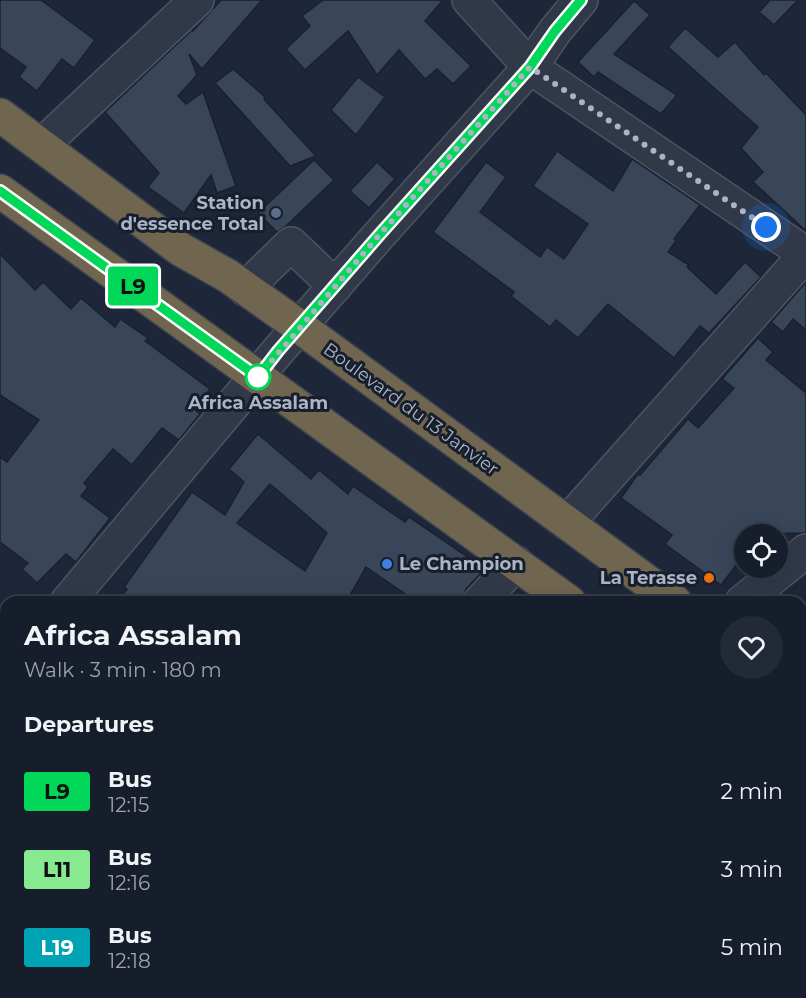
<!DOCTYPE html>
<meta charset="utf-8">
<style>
:root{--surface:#161d2b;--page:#232a37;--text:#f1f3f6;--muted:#9ea2a9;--line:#353b47}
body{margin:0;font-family:Montserrat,sans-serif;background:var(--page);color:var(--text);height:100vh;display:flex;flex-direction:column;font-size:22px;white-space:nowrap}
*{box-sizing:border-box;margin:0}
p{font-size:20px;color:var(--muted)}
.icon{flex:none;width:33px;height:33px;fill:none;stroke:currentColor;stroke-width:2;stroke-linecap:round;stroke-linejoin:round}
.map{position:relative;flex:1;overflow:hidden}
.sheet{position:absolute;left:0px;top:596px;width:807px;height:404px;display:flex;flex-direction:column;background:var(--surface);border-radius:18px 18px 0 0;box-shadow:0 6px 24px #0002,0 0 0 2px var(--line)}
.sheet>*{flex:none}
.badge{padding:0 12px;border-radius:4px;font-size:21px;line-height:39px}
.tools{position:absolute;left:734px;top:524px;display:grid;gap:12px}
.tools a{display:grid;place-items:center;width:54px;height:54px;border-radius:50%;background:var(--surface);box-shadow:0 6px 24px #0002,0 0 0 2px var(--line);font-size:30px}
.you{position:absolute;width:30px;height:30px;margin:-15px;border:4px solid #fff;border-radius:50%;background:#1a73e8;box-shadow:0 0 0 9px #1a73e833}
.map>.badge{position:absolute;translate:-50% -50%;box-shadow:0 0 0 3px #fff}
h2{padding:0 24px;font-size:22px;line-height:54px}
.round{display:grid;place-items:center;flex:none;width:63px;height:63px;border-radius:32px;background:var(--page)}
.overview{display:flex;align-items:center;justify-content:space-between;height:102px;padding:0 24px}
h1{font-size:28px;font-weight:700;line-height:45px}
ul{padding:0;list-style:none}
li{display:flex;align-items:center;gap:18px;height:78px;padding:0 24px}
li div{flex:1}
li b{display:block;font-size:22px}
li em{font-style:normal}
li .badge{min-width:66px;font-weight:700;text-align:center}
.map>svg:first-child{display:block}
</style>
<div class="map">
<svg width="806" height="998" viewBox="0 0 806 998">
<rect width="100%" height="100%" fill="#1e2739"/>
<!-- building -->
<g fill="#394559" stroke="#192130" stroke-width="1.5" fill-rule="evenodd">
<path d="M0 0H41L95 40 74 68 62 59 37 91 19 77 26 67 0 48Z"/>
<path d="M221 0H262L202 69 189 54 197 75 178 96 186 104 203 92 236 186 217 193 211 175 184 213 148 187 159 173 105 112 192 30 193 31Z"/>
<path d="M323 0H443L425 21 471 66 453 84 437 69 425 79 399 50 377 75 348 31 305 70 286 49 310 26 302 16Z"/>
<path d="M770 0H798L774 25 759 12Z"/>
<path d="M634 1 650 15 614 54 677 95 661 114 598 72 594 77 578 62Z"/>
<path d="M685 28 718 57 735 42 764 75 766 73 806 115V231L753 182 763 172 741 148 758 127 668 47Z"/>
<path d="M233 69 265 97 264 99 316 156 290 166 215 83Z"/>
<path d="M358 77 385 97 356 135 331 110Z"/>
<path d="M557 151 613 191 632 159 700 205 674 239 676 241 668 252 689 265 687 267 716 294 745 262 761 277 709 333 700 326 674 358 608 304 578 338 556 320 550 327 511 296 514 292 433 232 486 162 506 177 480 212 540 257 547 247 564 259 588 224 533 186Z"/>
<path d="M314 160 334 180 286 226 277 232 258 213Z"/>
<path d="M377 162 395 179 369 208 350 191Z"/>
<path d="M0 254 35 290 43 282 71 309 81 298 115 327 120 319 148 338 145 341 210 389 194 409 200 414 179 440 162 428 132 465 113 449 84 483 88 487 81 496 110 518 76 562 66 554 37 583 22 569 28 563 0 542V457L7 462 39 420 0 395Z"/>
<path d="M806 282V330L793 319 783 332 771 322Z"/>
<path d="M758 338 773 352 766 360 806 393V533L744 534V555L721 585 665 544 672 535 621 498 638 474 640 475 688 419 698 428 734 388 722 379Z"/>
<path d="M258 434 311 479 319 470 348 494 353 486 405 522 409 517 485 569 466 589 462 602H417L366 567 346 602H118L127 589 124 587 192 492 225 515 244 482 229 469ZM270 484 327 533 305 571 237 523Z"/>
</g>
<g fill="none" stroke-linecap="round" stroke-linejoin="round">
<!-- minor casing -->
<g stroke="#4c5464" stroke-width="36">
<g id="minor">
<path d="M469 0 530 67 806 254"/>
<path d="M42 145 197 0"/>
<path d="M245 289 291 244 335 286"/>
<path d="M567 523 806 254"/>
<path d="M67 602 278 351 380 234 530 67 555 31 581 0"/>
<path d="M480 602 516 563"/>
<path d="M742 602 806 551"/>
<path d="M0 679 6 672"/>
<path d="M0 790 6 795"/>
<path d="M275 993 282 998"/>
<path d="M120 998 124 993"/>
<path d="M455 998 462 993"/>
<path d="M801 998 806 994"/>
</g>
</g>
<!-- highway casing -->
<g stroke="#394151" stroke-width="36">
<g id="highway">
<path d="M0 115 180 249 228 276 300 327 675 602"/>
<path d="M0 191 569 602"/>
<path d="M801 691 806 694"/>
<path d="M801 772 806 776"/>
</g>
</g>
<!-- minor -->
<use href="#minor" stroke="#313949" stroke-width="33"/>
<!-- highway -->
<use href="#highway" stroke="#70654e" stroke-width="33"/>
</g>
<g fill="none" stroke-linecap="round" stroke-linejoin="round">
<!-- line casing -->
<g stroke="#fff" stroke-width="14">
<path id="line" d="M0 191 258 377 278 351 380 234 530 67 555 31 581 0"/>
</g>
<!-- line -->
<use href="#line" stroke="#01d758" stroke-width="9"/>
<!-- walk -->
<path stroke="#abb4c6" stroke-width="6" stroke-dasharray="0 10.8" d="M258 377 380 234 530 67 766 227"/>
</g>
<!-- markers -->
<circle fill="#5c6f8a" stroke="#171f2d" stroke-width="2" cx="276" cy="213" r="6"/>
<circle fill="#fff" stroke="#01d758" stroke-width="3" cx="258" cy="377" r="12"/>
<circle fill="#3f7fe0" stroke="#171f2d" stroke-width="2" cx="387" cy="564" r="6"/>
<circle fill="#e8710a" stroke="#171f2d" stroke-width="2" cx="709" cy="578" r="6"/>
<g text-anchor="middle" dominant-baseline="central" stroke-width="6" stroke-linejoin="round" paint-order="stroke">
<!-- poi labels -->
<g font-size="18" font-weight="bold" fill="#abb4c6" stroke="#171f2d" text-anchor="end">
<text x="264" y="203">Station<tspan x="264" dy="21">d'essence Total</tspan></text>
<text x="399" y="564" text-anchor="start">Le Champion</text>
<text x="697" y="578">La Terasse</text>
</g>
<!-- stop labels -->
<g font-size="18" font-weight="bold" fill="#abb4c6" stroke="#171f2d">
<text x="258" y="403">Africa Assalam</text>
</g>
<!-- street labels -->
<g font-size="18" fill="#abb4c6" stroke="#171f2d">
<text transform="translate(411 409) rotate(36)">Boulevard du 13 Janvier</text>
</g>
</g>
</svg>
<div class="tools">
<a><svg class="icon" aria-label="locate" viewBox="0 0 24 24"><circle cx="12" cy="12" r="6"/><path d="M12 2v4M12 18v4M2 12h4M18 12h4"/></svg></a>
</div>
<div class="you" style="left:766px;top:227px"></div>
<b class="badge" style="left:133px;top:286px;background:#01d758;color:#111">L9</b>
<section class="sheet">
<div class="overview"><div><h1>Africa Assalam</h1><p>Walk · 3 min · 180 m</p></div><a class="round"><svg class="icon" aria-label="heart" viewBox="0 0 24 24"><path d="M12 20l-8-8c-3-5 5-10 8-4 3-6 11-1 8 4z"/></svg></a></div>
<h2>Departures</h2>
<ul>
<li><span class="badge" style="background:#01d758;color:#111">L9</span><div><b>Bus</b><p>12:15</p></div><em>2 min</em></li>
<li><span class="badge" style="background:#87e990;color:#111">L11</span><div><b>Bus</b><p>12:16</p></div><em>3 min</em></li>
<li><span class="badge" style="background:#00a3b4;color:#fff">L19</span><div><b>Bus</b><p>12:18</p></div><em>5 min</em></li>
</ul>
</section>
</div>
